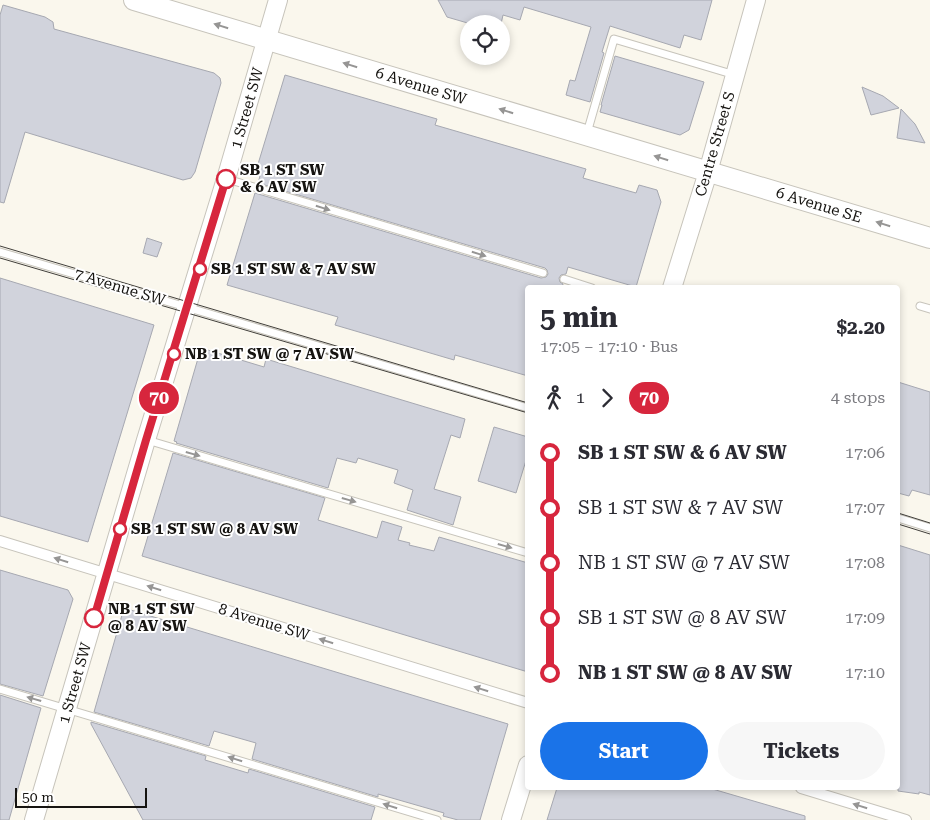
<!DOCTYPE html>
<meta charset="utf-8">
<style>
:root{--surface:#fff;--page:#f7f7f7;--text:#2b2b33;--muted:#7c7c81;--accent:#1a73e8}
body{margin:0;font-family:"Roboto Serif",serif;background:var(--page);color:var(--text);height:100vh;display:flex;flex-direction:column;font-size:19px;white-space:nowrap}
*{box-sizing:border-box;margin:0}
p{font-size:16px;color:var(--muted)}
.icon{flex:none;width:28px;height:28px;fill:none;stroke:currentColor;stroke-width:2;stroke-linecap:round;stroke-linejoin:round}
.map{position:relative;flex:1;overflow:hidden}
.drawer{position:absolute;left:525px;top:285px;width:375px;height:505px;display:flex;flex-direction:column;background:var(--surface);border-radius:5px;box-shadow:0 2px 8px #0003}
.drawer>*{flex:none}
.badge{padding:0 10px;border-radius:16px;font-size:18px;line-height:32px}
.buttons{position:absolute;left:460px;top:15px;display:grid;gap:10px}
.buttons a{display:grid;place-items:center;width:50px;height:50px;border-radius:50%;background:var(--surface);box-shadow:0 2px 8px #0003;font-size:25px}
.scale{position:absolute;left:15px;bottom:12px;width:132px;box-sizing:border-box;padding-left:5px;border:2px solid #161411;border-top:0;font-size:14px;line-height:18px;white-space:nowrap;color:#161411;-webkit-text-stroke:4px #fff;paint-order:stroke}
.map>.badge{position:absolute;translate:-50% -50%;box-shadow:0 0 0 2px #fff}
.legs{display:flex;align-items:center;gap:8px;height:55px;padding:0 15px;font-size:16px}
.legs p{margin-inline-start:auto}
.overview{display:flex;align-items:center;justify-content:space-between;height:85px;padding:0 15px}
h1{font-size:28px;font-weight:700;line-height:38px}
.action{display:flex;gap:10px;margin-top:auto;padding:10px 15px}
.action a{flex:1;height:58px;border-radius:30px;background:var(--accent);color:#fff;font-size:20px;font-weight:700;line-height:58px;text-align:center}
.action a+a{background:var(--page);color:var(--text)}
ul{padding:0 15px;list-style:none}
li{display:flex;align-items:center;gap:18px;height:55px;font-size:19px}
li i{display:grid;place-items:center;width:8px;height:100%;margin:0 6px;background:currentColor}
li i::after{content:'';width:12px;height:12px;margin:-6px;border:4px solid;border-radius:50%;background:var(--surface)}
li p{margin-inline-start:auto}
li:first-child i{background:linear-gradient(#0000 50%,currentColor 0)}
li:last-child i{background:linear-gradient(currentColor 50%,#0000 0)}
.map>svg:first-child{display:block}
</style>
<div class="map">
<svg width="930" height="820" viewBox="0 0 930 820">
<rect width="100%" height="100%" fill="#faf7ed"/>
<!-- building -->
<g fill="#d1d3dc" stroke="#a6a8b1">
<path d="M438 0H712L701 40 684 35 680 48 610 26 602 52 604 53 590 102 566 95 570 80 575 81 591 27 524 7 520 20 503 15 501 24H471L447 17Z"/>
<path d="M3 5 45 17 53 22 54 29 214 73 220 78 221 83 195 172 191 178 183 180 25 132 4 203 0 202V15Z"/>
<path d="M615 56 704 82 689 130 680 135 600 112 602 105H601Z"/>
<path d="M285 75 437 119 435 125 586 169 583 178 636 193 639 185 657 190 661 202 636 287 568 267 566 274 561 275 559 278 560 282 563 284 562 288H528V376L455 355 454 360 335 325 338 317 227 285 255 193 541 278 546 277 548 274 547 270 545 268 258 183 260 176 255 174Z"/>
<path d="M862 87 883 96 899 108 871 115Z"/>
<path d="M901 109 915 124 925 143 897 138Z"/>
<path d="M147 238 162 243 157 257 143 253Z"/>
<path d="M0 278 154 325 88 542 0 516Z"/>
<path d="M201 348 264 367 266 359 465 419 460 438 451 435 434 489 461 497 453 525 407 510 413 490 394 483 398 470 358 458 356 463 337 458 328 488 176 443 177 442 174 441Z"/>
<path d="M898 382 930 392V495L912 490 909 496 898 493Z"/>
<path d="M494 427 528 437V454L516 493 478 481Z"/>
<path d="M173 453 325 498 318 520 377 538 382 521 402 527 398 540 410 543 409 545 434 551 439 537 528 563V672L142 556Z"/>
<path d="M898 545 930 555V795L919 792V794L898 791Z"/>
<path d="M0 570 68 590 73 599 43 696 0 684Z"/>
<path d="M124 608 508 724 480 820H458L443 816 444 813 378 794V797L252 759 256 743 214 731 209 746 94 712Z"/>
<path d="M0 695 41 708 9 820H0Z"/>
<path d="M91 722 206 756 205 760 248 773 249 769 375 807 371 820H143L91 724Z"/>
<path d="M557 788H709L805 816V820H547Z"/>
</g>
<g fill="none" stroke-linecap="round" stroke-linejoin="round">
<!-- service casing -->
<g stroke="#c7c4bb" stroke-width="9">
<g id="service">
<path d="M587 133 614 39 735 75"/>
<path d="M227 179 543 273"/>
<path d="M0 252 528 408"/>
<path d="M564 279 592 288"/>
<path d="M920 306 930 309"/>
<path d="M147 440 528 553"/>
<path d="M898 518 930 528"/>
<path d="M0 689 437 820"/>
</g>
</g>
<!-- pedestrian casing -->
<g stroke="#c7c4bb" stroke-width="12">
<g id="pedestrian">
<path d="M0 541 528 703"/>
<path d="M801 788 906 820"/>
</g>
</g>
<!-- tertiary casing -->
<g stroke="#c7c4bb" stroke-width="20">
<g id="tertiary">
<path d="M672 288 708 172 756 0"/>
<path d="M34 820 146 440 226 179 278 0"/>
<path d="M511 820 528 765"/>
</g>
</g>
<!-- secondary casing -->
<g stroke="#c7c4bb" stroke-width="22">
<path id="secondary" d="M134 0 930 238"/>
</g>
<!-- service -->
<use href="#service" stroke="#fff" stroke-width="7"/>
<!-- pedestrian -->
<use href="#pedestrian" stroke="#fff" stroke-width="10"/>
<!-- tertiary -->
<use href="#tertiary" stroke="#fff" stroke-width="18"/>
<!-- secondary -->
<use href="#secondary" stroke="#fff" stroke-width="20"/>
<!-- tram -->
<g stroke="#413f3b" stroke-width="1">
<path d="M0 246 528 403"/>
<path d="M0 258 528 413"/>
<path d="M898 513 930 523"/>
<path d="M898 524 930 534"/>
</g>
</g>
<!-- one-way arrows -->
<defs><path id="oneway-solid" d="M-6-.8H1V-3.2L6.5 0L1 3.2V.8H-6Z" transform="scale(1.25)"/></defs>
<g fill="#969594">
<use href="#oneway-solid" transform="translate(221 26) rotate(-163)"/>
<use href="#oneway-solid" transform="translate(350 65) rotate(-163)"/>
<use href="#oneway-solid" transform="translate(506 111) rotate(-163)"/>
<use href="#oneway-solid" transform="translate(661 158) rotate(-163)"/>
<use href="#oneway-solid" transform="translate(323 208) rotate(17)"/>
<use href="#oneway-solid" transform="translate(883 224) rotate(-163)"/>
<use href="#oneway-solid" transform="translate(479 254) rotate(17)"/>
<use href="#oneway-solid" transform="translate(193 454) rotate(16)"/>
<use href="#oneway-solid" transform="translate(349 500) rotate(16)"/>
<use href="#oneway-solid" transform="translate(505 546) rotate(16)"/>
<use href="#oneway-solid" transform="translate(61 560) rotate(-163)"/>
<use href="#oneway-solid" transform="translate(154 588) rotate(-163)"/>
<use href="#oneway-solid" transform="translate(326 641) rotate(-163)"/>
<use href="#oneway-solid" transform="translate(481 689) rotate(-163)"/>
<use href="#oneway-solid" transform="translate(34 699) rotate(-164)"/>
<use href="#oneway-solid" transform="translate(235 759) rotate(-163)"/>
<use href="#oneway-solid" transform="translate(390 806) rotate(-163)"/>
<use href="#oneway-solid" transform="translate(860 806) rotate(-163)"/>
</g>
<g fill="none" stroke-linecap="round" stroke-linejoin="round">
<!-- line-1 casing -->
<g stroke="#fff" stroke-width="11">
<path id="line-1" d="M94 618 146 440 226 179"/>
</g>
<!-- line-1 -->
<use href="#line-1" stroke="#d7263d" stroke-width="8"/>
</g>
<!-- markers -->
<g fill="#fff" stroke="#d7263d" stroke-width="2.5">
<circle cx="226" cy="179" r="9"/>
<circle cx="200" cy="269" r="6"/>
<circle cx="174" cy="354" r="6"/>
<circle cx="120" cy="529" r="6"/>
<circle cx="94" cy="618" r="9"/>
</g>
<g text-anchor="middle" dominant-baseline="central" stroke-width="4" stroke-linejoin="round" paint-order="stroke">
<!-- street labels -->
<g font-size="15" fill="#161411" stroke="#fff">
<text transform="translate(421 86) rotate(17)">6 Avenue SW</text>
<text transform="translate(247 108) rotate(-74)">1 Street SW</text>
<text transform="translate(715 144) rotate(-74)">Centre Street S</text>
<text transform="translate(819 205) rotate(17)">6 Avenue SE</text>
<text transform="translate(120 287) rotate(17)">7 Avenue SW</text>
<text transform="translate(264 622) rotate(17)">8 Avenue SW</text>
<text transform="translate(75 683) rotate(-74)">1 Street SW</text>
</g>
<!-- stop labels -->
<g font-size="15" font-weight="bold" fill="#161411" stroke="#fff" text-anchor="start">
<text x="240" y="170">SB 1 ST SW<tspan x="240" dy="17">&amp; 6 AV SW</tspan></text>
<text x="211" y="269">SB 1 ST SW &amp; 7 AV SW</text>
<text x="185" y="354">NB 1 ST SW @ 7 AV SW</text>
<text x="131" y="529">SB 1 ST SW @ 8 AV SW</text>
<text x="108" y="609">NB 1 ST SW<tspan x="108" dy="17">@ 8 AV SW</tspan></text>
</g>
</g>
</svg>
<div class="buttons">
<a><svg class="icon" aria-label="locate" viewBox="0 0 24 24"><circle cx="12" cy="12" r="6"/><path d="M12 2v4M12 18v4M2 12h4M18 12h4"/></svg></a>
</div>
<div class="scale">50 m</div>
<b class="badge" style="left:159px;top:398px;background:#d7263d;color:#fff">70</b>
<section class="drawer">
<div class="overview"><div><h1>5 min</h1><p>17:05 – 17:10 · Bus</p></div><b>$2.20</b></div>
<div class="legs"><svg class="icon" aria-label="walk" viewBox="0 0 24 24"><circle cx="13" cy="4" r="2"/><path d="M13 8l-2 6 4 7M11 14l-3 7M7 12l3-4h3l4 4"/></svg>1<svg class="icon" aria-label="forward" viewBox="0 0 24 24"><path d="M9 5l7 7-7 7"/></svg><b class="badge" style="background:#d7263d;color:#fff">70</b><p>4 stops</p></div>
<ul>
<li><i style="color:#d7263d"></i><b>SB 1 ST SW &amp; 6 AV SW</b><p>17:06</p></li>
<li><i style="color:#d7263d"></i><span>SB 1 ST SW &amp; 7 AV SW</span><p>17:07</p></li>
<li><i style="color:#d7263d"></i><span>NB 1 ST SW @ 7 AV SW</span><p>17:08</p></li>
<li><i style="color:#d7263d"></i><span>SB 1 ST SW @ 8 AV SW</span><p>17:09</p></li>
<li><i style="color:#d7263d"></i><b>NB 1 ST SW @ 8 AV SW</b><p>17:10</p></li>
</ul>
<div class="action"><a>Start</a><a>Tickets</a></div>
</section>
</div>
